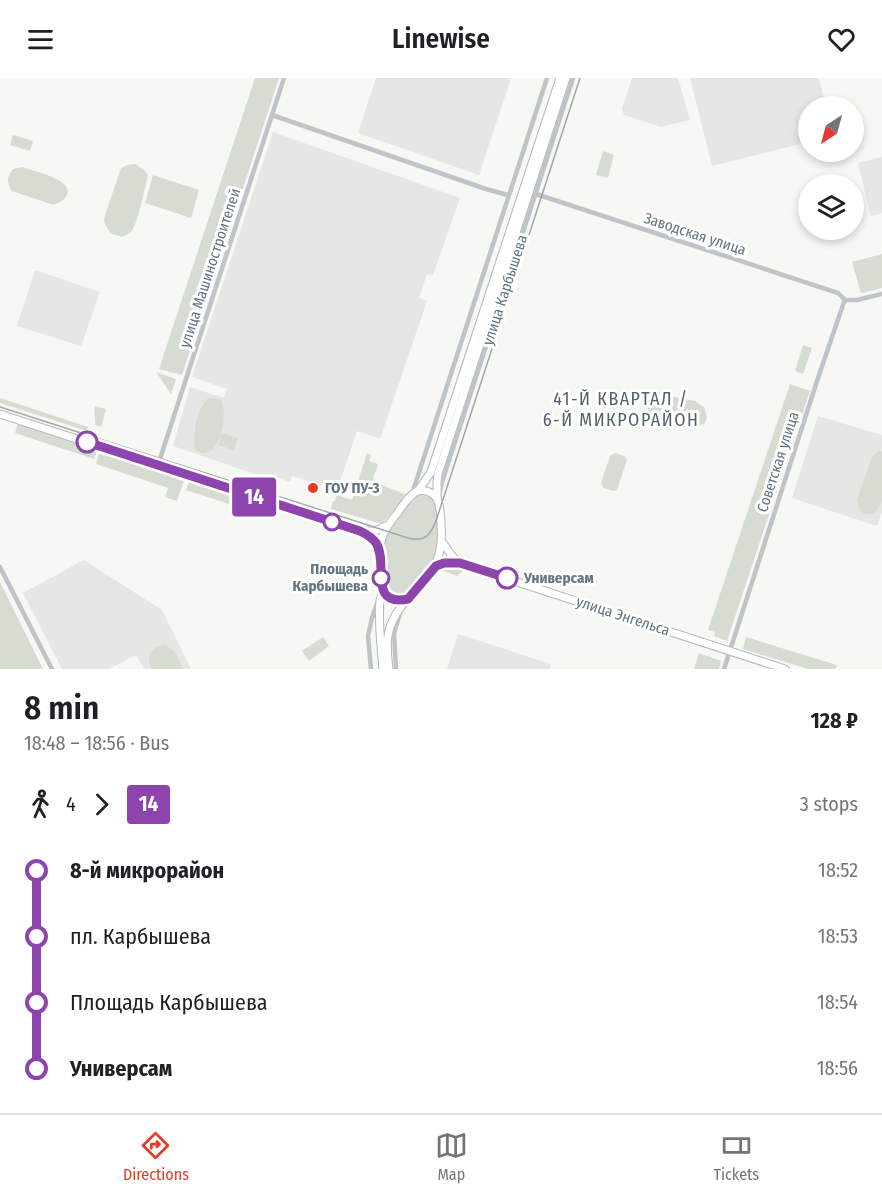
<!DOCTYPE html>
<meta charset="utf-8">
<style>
:root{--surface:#fff;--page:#f6f6f6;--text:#202124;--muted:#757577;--line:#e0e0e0;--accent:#e83a23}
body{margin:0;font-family:"Fira Sans Condensed",sans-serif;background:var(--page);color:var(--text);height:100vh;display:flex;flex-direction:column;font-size:22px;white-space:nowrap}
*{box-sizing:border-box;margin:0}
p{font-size:20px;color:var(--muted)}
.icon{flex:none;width:33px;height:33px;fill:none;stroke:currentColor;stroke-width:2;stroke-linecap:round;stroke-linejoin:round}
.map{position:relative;height:591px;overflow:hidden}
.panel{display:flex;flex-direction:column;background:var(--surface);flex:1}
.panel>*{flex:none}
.badge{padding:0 12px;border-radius:4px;font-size:21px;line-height:39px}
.needle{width:39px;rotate:216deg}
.controls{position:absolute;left:798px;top:18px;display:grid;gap:12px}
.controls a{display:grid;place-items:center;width:66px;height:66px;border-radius:50%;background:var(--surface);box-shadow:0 3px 9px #0003;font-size:30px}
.map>.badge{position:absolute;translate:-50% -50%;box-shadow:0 0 0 3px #fff}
.legs{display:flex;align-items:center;gap:9px;height:66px;padding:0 24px;font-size:20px}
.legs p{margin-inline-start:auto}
.headline{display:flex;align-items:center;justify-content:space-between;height:102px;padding:0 24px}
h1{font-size:33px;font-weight:600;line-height:45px}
ul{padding:0 24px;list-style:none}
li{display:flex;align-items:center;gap:21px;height:66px;font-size:22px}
li i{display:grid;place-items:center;width:9px;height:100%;margin:0 8px;background:currentColor}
li i::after{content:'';width:15px;height:15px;margin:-8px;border:4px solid;border-radius:50%;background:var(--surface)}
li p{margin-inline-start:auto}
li:first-child i{background:linear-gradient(#0000 50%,currentColor 0)}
li:last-child i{background:linear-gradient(currentColor 50%,#0000 0)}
header{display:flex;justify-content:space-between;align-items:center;height:78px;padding:0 24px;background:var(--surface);font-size:27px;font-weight:600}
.tab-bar{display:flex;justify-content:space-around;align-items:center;height:84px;border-top:2px solid var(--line);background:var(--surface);font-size:16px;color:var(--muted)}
.tab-bar a{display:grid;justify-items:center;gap:3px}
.tab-bar .on{color:var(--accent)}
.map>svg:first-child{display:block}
</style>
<header><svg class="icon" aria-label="menu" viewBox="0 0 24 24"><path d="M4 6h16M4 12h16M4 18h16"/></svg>Linewise<svg class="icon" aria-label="heart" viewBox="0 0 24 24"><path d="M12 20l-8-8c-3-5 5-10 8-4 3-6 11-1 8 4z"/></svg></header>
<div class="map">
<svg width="882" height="591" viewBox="0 0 882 591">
<rect width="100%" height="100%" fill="#f7f7f4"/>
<!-- built -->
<g fill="#e5e7e5">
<path d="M376 0H511L479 97 358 55Z"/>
<path d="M632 0H678L690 42 661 49 624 37 622 31Z"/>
<path d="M690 0H819L826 28H808V64L712 88Z"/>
<path d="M273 54 460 120 433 197 427 196 419 220 427 223 380 361 357 353 337 412 292 398 290 404 274 398 272 402 173 368 190 309 224 320 227 311 192 299Z"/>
<path d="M882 79V135L871 138 858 85Z"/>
<path d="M35 192 100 214 81 268 17 248Z"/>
<path d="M818 338 882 357V434L877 448 792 420Z"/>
<path d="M84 482 162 532 191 591H144L136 577 109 591H62L23 515Z"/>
<path d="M458 556 551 586 550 591H447Z"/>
</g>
<!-- green -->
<g fill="#d7dcd3">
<path d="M255 0H279L182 297 159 291Z"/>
<path d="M13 57 33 63 30 73 10 67Z"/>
<path d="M603 73 614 77 608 100 596 97Z"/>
<path d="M135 86 144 92 148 97C146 107 137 148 131 154 128 157 125 157 122 159L110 155 104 144 105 137 121 90 128 87Z"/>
<path d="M22 89C33 93 68 100 68 114 67 121 60 124 54 127L12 113C6 104 7 99 13 91Z"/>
<path d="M153 97 199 112 191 140 145 125Z"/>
<path d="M882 176V210L861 215 852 184Z"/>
<path d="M803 267 812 270 803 296 795 293Z"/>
<path d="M156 294 176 301 171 316Z"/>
<path d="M790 306 810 313 727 563 714 558 715 554 708 552Z"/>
<path d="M655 315 695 323 704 329 707 339 705 345 695 350 650 336C645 328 646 320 655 315Z"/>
<path d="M0 320 88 349 87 353 0 325Z"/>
<path d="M210 320 221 322C229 338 220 385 196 373 191 361 197 325 210 320Z"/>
<path d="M95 328 106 331 101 349 95 347C96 340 93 335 95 328Z"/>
<path d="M18 345 98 371 94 381 15 355Z"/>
<path d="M222 355 238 360 234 372 218 367Z"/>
<path d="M100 372 150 388 184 402 177 423 165 419 168 410 96 386Z"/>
<path d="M882 373C882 388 882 407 882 421 880 434 870 442 860 432L857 422 871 381 877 374Z"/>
<path d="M367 375 371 377 369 383 378 386 373 401 377 403V405L407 417 382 446 331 431 333 423H335L337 415 342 416V419L352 422Z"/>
<path d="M615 375 624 378 627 382 617 412 614 413 603 410 601 405 610 378Z"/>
<path d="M190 401 272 428 269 439 186 412Z"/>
<path d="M420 417C425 417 430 418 433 422 440 431 439 472 434 482 429 492 415 507 407 516 398 521 392 518 387 509 386 496 382 479 384 466 386 450 407 426 420 417Z"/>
<path d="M450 487 463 491 464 492 457 498 438 491 440 489Z"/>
<path d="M0 504 43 591H0Z"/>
<path d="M323 559 329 568 309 583 302 573Z"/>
<path d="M746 559 837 587 836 591H808L743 571Z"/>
<path d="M166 567 175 574 183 591H152C145 576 150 570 166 567Z"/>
<path d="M699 575 721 583 719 591H694Z"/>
</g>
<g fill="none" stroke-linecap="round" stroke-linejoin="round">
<!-- secondary casing -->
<g stroke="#b0b8bc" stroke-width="9">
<g id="secondary">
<path d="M0 336 360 453 374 462 379 474"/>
<path d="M418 413 431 394 560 0"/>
<path d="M437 420V403L438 396 566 0"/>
<path d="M362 453H375L386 448"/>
<path d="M443 465 452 478 460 485"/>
<path d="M436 487 451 485 465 487 785 591"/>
<path d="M383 513C388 522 396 523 406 521"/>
<path d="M383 591C381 568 378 545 380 523 381 520 382 517 382 514 383 506 381 498 381 491 378 462 381 455 399 433 404 426 410 416 418 413 425 411 434 415 437 421 441 429 441 440 441 448 444 483 431 496 409 520 402 527 397 533 393 542 385 557 387 574 389 591"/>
</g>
</g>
<!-- street -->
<g stroke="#bec4c7" stroke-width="4.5">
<path d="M272 37 486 111 508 117"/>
<path d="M536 116 838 215 845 222"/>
<path d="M158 387 284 0"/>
<path d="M412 416 547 0"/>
<path d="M439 419 442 404 573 0"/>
<path d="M0 489 52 591"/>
<path d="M371 591 368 558 372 540 379 519"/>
<path d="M396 591 394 555 401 532"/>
<path d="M724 591 818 300 844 224 845 222H857L882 216"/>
</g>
<!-- secondary -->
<use href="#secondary" stroke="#fff" stroke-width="7"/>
<!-- tram -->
<path stroke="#9fa8ad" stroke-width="1.5" d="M0 329 408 460C426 465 432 455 437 440L580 0"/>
</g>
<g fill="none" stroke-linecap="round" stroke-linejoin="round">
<!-- line-1 casing -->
<g stroke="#fff" stroke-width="14">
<path id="line-1" d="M87 364 360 453C366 456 372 459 376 465 389 485 367 529 408 521L436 488 444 485H460L507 500"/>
</g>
<!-- line-1 -->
<use href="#line-1" stroke="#8e44ad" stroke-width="9"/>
</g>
<!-- markers -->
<g fill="#fff" stroke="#8e44ad" stroke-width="3">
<circle cx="87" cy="364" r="10"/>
<circle cx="332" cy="444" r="8"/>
<circle cx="381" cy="500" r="8"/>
<circle cx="507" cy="500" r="10"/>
</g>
<circle fill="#e83a23" stroke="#fff" stroke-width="2" cx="313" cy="410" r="6"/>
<g text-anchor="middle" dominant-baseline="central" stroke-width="6" stroke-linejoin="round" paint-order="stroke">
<!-- street labels -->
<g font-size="15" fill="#617680" stroke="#fff">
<text transform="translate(695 156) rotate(18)">Заводская улица</text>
<text transform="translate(210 190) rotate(-72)">улица Машиностроителей</text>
<text transform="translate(505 212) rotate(-72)">улица Карбышева</text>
<text transform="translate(778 384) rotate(-72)">Советская улица</text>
<text transform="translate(623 538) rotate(18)">улица Энгельса</text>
</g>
<!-- poi labels -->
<g font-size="15" font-weight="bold" fill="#617680" stroke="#fff" text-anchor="start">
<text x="325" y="410">ГОУ ПУ-3</text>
</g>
<!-- stop labels -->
<g font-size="15" font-weight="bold" fill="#617680" stroke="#fff" text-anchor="end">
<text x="368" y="491">Площадь<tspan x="368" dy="17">Карбышева</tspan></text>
<text x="524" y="500" text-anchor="start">Универсам</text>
</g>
<!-- quarter labels -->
<g font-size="18" letter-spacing="1.5" fill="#53636b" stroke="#fff">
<text x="621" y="321">41-Й КВАРТАЛ /<tspan x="621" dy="21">6-Й МИКРОРАЙОН</tspan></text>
</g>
</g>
</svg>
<div class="controls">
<a><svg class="needle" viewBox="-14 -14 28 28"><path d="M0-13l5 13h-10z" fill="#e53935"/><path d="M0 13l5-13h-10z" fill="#757577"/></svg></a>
<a><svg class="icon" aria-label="layers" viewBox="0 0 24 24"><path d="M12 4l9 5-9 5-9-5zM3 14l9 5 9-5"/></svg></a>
</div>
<b class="badge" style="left:254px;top:419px;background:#8e44ad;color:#fff">14</b>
</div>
<section class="panel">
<div class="headline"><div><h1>8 min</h1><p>18:48 – 18:56 · Bus</p></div><b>128 ₽</b></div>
<div class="legs"><svg class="icon" aria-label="walk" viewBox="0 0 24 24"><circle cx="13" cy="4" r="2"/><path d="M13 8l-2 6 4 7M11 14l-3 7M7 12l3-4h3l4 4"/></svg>4<svg class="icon" aria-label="forward" viewBox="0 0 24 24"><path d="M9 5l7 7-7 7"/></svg><b class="badge" style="background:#8e44ad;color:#fff">14</b><p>3 stops</p></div>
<ul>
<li><i style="color:#8e44ad"></i><b>8-й микрорайон</b><p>18:52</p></li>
<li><i style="color:#8e44ad"></i><span>пл. Карбышева</span><p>18:53</p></li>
<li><i style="color:#8e44ad"></i><span>Площадь Карбышева</span><p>18:54</p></li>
<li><i style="color:#8e44ad"></i><b>Универсам</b><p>18:56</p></li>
</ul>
</section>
<nav class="tab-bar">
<a class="on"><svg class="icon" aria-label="directions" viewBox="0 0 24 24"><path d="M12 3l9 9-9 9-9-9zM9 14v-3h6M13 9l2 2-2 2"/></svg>Directions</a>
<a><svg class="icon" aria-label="map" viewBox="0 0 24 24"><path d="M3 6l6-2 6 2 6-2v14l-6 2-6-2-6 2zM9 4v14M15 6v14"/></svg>Map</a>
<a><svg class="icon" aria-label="tickets" viewBox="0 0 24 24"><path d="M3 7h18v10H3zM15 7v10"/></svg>Tickets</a>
</nav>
